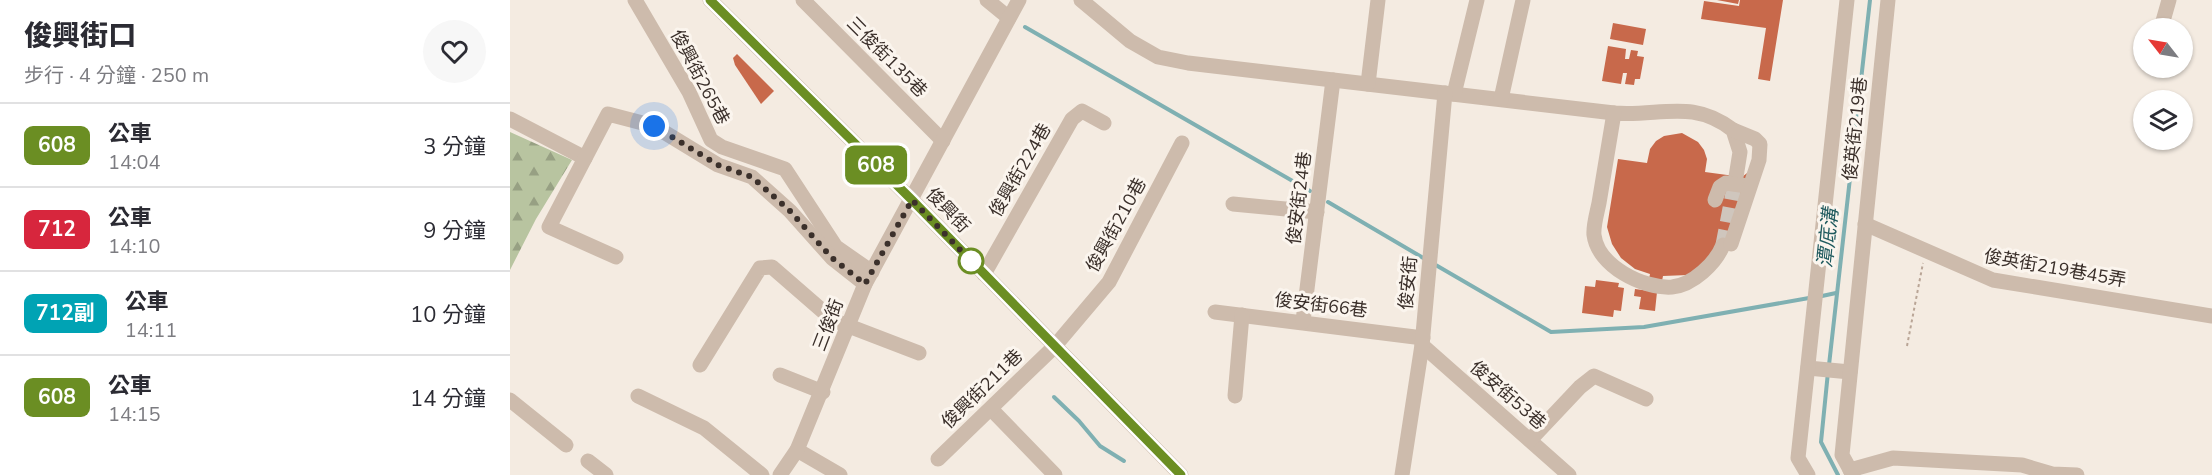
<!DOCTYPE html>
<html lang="zh-TW">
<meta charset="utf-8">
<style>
:root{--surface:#fff;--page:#f7f7f7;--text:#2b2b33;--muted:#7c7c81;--line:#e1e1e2}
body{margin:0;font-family:"Nunito Sans","Noto Sans TC",sans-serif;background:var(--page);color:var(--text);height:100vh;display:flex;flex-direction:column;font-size:22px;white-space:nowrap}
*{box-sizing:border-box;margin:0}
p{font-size:20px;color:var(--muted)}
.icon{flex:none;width:33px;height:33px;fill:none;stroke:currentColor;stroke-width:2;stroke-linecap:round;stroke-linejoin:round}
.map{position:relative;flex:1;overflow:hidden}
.drawer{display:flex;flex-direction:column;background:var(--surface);width:510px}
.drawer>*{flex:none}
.badge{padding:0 12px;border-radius:9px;font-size:21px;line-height:39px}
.needle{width:39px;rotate:301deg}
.tools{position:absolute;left:1623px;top:18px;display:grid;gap:12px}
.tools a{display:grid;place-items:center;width:60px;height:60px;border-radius:50%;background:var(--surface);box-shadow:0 2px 4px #0004;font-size:30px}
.you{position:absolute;width:30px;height:30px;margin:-15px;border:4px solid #fff;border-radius:50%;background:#1a73e8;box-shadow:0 0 0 9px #1a73e833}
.map>.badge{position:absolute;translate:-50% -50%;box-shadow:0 0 0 3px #fff}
.round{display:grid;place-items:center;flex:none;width:63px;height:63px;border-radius:32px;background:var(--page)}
.head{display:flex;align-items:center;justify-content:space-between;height:102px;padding:0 24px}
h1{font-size:28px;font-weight:800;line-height:45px}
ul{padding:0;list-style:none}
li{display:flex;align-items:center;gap:18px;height:84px;padding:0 24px;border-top:2px solid var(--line)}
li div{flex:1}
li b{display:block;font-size:22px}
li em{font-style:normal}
li .badge{min-width:66px;font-weight:700;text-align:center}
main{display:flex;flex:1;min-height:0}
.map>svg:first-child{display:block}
</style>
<main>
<section class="drawer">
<div class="head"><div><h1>俊興街口</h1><p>步行 · 4 分鐘 · 250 m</p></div><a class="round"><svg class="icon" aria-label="heart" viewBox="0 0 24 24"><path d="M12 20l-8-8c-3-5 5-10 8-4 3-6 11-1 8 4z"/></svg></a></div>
<ul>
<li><span class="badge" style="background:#6b8e23;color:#fff">608</span><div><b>公車</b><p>14:04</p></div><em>3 分鐘</em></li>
<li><span class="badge" style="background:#d7263d;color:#fff">712</span><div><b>公車</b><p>14:10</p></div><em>9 分鐘</em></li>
<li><span class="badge" style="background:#00a3b4;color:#fff">712副</span><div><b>公車</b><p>14:11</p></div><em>10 分鐘</em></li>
<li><span class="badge" style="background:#6b8e23;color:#fff">608</span><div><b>公車</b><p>14:15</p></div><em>14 分鐘</em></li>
</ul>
</section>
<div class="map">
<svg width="1702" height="475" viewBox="0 0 1702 475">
<defs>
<pattern id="forest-firs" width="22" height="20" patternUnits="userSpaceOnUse" patternTransform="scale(1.5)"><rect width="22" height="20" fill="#b8c4a0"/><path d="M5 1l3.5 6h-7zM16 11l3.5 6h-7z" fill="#97a083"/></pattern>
</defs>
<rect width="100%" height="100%" fill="#f4ebe1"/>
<!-- forest -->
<path fill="url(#forest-firs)" d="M0 132 62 160 26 219 0 270Z"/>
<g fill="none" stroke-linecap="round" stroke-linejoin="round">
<!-- stream -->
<g stroke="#7fb0b2" stroke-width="4">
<path d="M515 27 800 191"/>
<path d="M818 202 915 259"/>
<path d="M924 264 1041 332 1134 327 1299 298"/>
<path d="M1312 296 1326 293"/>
<path d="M1319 365 1360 0"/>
<path d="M1318 372 1311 442 1328 475"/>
<path d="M544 397 569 421 590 446 614 461"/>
</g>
</g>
<!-- building -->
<g fill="#c8694b">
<path d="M1207 0H1229L1228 4Z"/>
<path d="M1230 0H1273L1260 81 1248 79 1256 28 1191 19 1194 1 1229 6Z"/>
<path d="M1103 23 1136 29 1133 45 1100 39Z"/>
<path d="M1098 46 1116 49 1115 59H1119L1121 50 1128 51 1127 56 1134 57 1130 79H1125L1124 85 1115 84 1117 73H1113L1111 84 1092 81Z"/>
<path d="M227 54 264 91 251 104 225 65 223 58Z"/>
<path d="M1235 132 1249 135 1253 140 1254 148 1251 168 1225 247 1208 244 1205 254 1194 267 1178 275 1153 276 1152 281 1139 279 1140 274 1125 269 1111 258 1102 244 1097 227 1108 159 1137 163 1140 149 1146 141 1154 136 1172 133 1188 142 1194 150 1197 159 1195 172 1232 177 1241 170 1245 155 1242 141 1234 140Z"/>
<path d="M1086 280 1109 283 1108 287 1114 288 1111 311 1104 310 1103 317 1072 313 1075 286 1085 287Z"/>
<path d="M1125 289 1147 292 1145 311 1129 309 1131 297 1124 296Z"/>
</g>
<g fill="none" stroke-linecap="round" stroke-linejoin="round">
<!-- minor-tunnel -->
<path stroke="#cfc6bd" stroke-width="15" stroke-dasharray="15 8" stroke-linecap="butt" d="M1213 245 1226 177"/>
<!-- path -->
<path stroke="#b9a596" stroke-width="2" stroke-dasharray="3 3" stroke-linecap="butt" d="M1397 346 1413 263"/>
<!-- minor -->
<g stroke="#cdbbac" stroke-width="15">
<path d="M125 0 179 92 201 140 212 147 275 169 326 247 362 272"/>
<path d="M200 0 402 200 671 475"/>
<path d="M293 0 433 141"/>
<path d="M477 0 499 18"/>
<path d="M571 0 620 41 648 57 678 63 1104 113C1149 117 1182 98 1223 130L1230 152 1226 177"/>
<path d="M1651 28 1659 0"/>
<path d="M858 84 868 0"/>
<path d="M944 94 967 0"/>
<path d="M991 99 1013 0"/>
<path d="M1104 113C1099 143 1094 173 1089 203 1087 213 1083 226 1084 235 1088 266 1133 289 1162 287 1183 285 1206 263 1213 245"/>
<path d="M0 119 75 158"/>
<path d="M1205 200 1210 187 1216 183 1237 186"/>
<path d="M723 204 807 212"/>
<path d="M1355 224 1483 280 1702 316"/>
<path d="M1221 244 1249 160 1250 144 1245 139 1223 130"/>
<path d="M106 257 39 227 98 114 144 126 208 165 242 177 280 211 322 258 355 284"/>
<path d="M474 274 562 119 572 111 594 123"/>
<path d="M705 312 913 338"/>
<path d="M793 321 823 80"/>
<path d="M912 345 1059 475"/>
<path d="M190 365 250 268 262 267 323 320 409 353"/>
<path d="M1298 368 1340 372"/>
<path d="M270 375 313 392"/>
<path d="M128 396 194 428 252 475"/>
<path d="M725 396 732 315"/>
<path d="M0 400 56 445"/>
<path d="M481 409 545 475"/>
<path d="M1020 440 1070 387 1084 376 1136 399"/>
<path d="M287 450 330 475"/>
<path d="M428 459 544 347 599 282 672 143"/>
<path d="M78 461 96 475"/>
<path d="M1340 470 1383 458 1512 465 1542 474 1567 475"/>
<path d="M270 475 287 450 355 284 509 0"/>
<path d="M892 475 912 345 935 93"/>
<path d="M1298 475 1288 458 1337 0"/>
<path d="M1343 475 1332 455 1378 0"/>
</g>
</g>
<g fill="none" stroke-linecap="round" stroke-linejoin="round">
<!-- line casing -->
<g stroke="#fff" stroke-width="14">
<path id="line" d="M200 0 402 200 671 475"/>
</g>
<!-- line -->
<use href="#line" stroke="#6b8e23" stroke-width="9"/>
<!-- walk -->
<path stroke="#3b302b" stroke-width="6" stroke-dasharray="0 10.8" d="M144 126 208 165 242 177 280 211 322 258 355 284 402 200 461 261"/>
</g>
<!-- markers -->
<circle fill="#fff" stroke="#6b8e23" stroke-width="3" cx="461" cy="261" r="12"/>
<g text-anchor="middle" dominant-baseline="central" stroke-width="6" stroke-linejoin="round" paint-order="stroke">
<!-- street labels -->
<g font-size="18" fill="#3b302b" stroke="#fbf5ee">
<text transform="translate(377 57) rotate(45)">三俊街135巷</text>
<text transform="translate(190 77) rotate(62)">俊興街265巷</text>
<text transform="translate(1345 129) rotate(-84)">俊英街219巷</text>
<text transform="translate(510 170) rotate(-60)">俊興街224巷</text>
<text transform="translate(789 198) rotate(-83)">俊安街24巷</text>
<text transform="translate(438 210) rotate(46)">俊興街</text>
<text transform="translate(606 225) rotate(-61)">俊興街210巷</text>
<text transform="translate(1545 268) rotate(10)">俊英街219巷45弄</text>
<text transform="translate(898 283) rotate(-85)">俊安街</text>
<text transform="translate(811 305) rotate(7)">俊安街66巷</text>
<text transform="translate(318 325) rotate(-69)">三俊街</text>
<text transform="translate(472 389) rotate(-44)">俊興街211巷</text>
<text transform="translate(998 395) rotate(41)">俊安街53巷</text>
</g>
<!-- water labels -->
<g font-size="20" font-style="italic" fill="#1f5a5e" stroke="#fbf5ee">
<text transform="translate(1318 238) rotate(-84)">潭底溝</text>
</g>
</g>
</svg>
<div class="tools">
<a><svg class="needle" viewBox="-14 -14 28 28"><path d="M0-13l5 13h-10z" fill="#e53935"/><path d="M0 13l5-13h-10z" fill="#7c7c81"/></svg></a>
<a><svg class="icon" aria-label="layers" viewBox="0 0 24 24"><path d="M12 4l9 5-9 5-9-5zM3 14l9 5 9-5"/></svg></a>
</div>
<div class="you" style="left:144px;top:126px"></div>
<b class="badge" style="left:366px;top:165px;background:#6b8e23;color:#fff">608</b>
</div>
</main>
